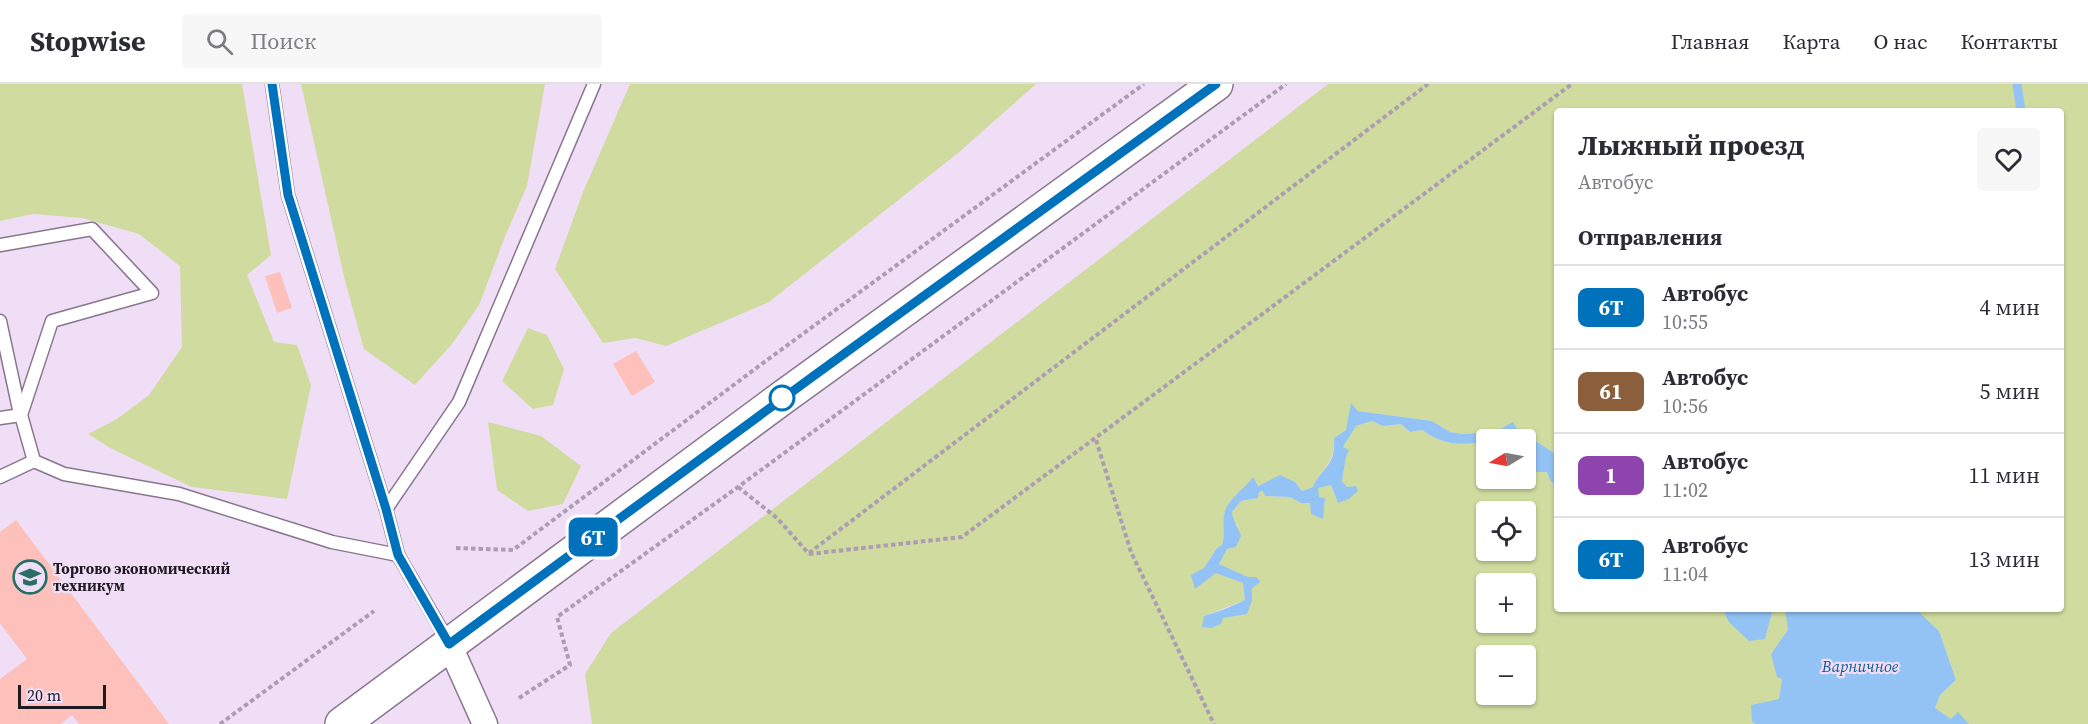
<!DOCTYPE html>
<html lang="ru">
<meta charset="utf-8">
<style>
:root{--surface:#fff;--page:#f7f7f7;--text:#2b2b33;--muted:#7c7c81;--line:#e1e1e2}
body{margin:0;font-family:"Source Serif 4",serif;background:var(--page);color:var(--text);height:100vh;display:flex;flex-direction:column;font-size:22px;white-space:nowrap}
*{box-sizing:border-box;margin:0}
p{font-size:20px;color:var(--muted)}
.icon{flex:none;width:33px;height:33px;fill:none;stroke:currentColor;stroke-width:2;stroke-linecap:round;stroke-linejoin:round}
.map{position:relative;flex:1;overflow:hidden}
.details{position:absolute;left:1554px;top:24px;width:510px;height:504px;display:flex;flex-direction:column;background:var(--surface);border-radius:6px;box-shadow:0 2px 4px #0004}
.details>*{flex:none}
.badge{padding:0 12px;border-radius:9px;font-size:21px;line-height:39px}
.needle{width:39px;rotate:260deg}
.fabs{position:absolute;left:1476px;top:345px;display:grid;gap:12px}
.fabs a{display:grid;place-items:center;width:60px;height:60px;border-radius:6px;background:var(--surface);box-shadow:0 2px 4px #0004;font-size:30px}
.scale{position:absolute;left:18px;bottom:15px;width:88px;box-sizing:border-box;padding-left:6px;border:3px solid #1f1922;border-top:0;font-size:16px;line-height:21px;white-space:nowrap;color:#1f1922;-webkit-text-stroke:4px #f0def7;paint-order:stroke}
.map>.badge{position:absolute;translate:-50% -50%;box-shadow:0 0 0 3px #fff}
h2{padding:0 24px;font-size:22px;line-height:54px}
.round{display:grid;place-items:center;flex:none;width:63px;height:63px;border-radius:6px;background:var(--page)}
.overview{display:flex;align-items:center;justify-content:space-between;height:102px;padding:0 24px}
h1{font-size:28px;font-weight:700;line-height:45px}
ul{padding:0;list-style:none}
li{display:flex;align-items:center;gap:18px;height:84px;padding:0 24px;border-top:2px solid var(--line)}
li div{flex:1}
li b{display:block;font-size:22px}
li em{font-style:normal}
li .badge{min-width:66px;font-weight:700;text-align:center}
header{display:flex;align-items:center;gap:36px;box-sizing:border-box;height:84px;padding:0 30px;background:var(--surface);border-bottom:2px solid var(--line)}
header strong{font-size:28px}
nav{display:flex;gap:33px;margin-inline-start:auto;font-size:21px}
.search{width:420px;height:54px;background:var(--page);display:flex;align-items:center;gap:15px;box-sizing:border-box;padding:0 21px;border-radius:6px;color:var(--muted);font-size:22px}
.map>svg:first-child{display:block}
</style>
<header>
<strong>Stopwise</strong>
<div class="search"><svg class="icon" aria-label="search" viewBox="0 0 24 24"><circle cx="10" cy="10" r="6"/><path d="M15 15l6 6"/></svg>Поиск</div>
<nav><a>Главная</a><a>Карта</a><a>О нас</a><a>Контакты</a></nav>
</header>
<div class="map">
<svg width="2088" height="640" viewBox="0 0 2088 640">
<rect width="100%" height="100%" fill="#f0def7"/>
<!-- green -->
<g fill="#cfdb9f" fill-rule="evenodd">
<path d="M0 0H242L271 171 247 191 274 258 297 261 311 301 287 415 192 403 110 364 88 350 117 335 149 311 182 263 180 182 139 150 82 134 33 130 0 137Z"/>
<path d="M301 0H545L527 102 506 150 479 221 452 260 415 301 364 265 345 197Z"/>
<path d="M630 0H1036L958 69 769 218 666 262 635 254 603 259 555 185 583 108Z"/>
<path d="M1328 0H2088V640H1969L1958 629 1951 635 1935 624 1940 611 1956 596 1939 547 1916 525H2061V27H1557V371L1517 345 1463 350 1450 348 1432 337 1358 327 1346 346 1334 354C1335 383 1322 381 1313 403L1302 407 1295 398 1280 392 1258 402 1253 394C1245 406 1225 417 1224 432 1223 444 1226 448 1222 461L1217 464 1204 484 1243 499 1245 516 1204 532 1223 534 1252 516V504L1259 498 1219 480 1238 442 1233 438 1232 428 1241 417 1258 414 1259 408 1264 407 1265 412 1290 413 1301 419H1310L1322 434 1325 415 1319 413 1317 404 1331 401 1338 419 1347 403 1342 397 1346 373 1343 363 1356 342 1372 337 1383 342 1401 340 1410 348 1422 346C1442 360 1455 361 1479 359L1482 363H1486V394H1526V384L1535 388H1548L1551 398 1557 401V525H1723L1728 537 1765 555 1773 525H1785L1789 546 1771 570 1783 595 1779 616 1752 638 1756 640H592L585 590 611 549ZM1486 428H1526V466H1486ZM1486 500H1526V538H1486ZM1486 572H1526V610H1486Z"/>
<path d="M528 244 547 251 564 285 553 321 533 325 502 297Z"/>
<path d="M488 338 541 352 581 382 563 420 528 427 497 406Z"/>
</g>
<!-- water -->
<g fill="#93c3f5">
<path d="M1351 319 1358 327 1432 337 1450 348 1463 350 1497 347 1513 338 1517 345 1557 371V401L1551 398 1547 388H1535L1526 384V356H1486V363H1482L1479 359C1455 361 1442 360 1422 346L1410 348 1401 340 1383 342 1372 337 1356 342 1343 363 1349 366 1346 373 1342 397 1347 403 1356 402 1358 407 1349 415 1338 419 1331 401 1318 404 1319 413 1325 414 1323 435 1311 430 1310 419H1301L1290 413 1265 412 1263 407 1259 408 1258 414 1241 417 1232 428C1233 437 1238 443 1241 452L1236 463 1227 465 1219 480 1248 493H1257L1260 498 1252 504V516L1247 530 1223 534 1221 540 1211 544 1202 543 1204 532 1225 525 1245 516 1243 499 1216 489 1195 505 1191 491 1204 484 1217 464 1222 461C1226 447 1222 443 1224 432 1225 416 1245 405 1253 393L1258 402 1280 391 1295 398 1302 407 1313 403C1323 381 1336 383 1334 354L1346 346Z"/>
<path d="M1723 525H1773L1765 555 1749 557 1728 537Z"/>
<path d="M1785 525H1817L1822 528 1824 525H1916L1939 547 1956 596 1940 611 1935 624 1951 635 1958 628 1969 640H1756L1752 638 1751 621 1779 615 1782 595 1777 593 1771 570 1788 546Z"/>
</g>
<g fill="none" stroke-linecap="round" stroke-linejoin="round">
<!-- stream -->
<path stroke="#93c3f5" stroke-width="9" d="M2017 0 2021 27"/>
</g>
<!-- building -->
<g fill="#fdc0bb">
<path d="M280 188 292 224 277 229 265 192Z"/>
<path d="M636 267 655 298 632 312 613 280Z"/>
<path d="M16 436 169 640H79L72 631 61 640H0V595L27 575 0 539V448Z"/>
</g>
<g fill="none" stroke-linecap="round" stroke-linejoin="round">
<!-- lane casing -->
<g stroke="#87778d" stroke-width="15">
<g id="lane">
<path d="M272 0 288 111 386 425 398 471 449 559"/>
<path d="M0 161 92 145 152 209 52 237 21 331"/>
<path d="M0 237 20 330"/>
<path d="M0 334 21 331 34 377 64 390 179 410 332 458 398 471"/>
<path d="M0 393 34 377"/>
<path d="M386 425 459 318 594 0"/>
</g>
</g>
<!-- street casing -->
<g stroke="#87778d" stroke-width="27">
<path id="street" d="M449 560 485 640"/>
</g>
<!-- secondary casing -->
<g stroke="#87778d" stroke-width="36">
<path id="secondary" d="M342 640 782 314 1216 0"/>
</g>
<!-- path -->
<g stroke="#ac9eb2" stroke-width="4" stroke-dasharray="4.5 3" stroke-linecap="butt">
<path d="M1096 356 1131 468 1214 640"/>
<path d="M738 403 777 434 809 470"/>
<path d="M456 464 513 466 759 282 1144 0"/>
<path d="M809 469 1428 0"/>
<path d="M809 470 962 453 1572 0"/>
<path d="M519 614 570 581 557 533 738 403 1286 0"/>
<path d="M220 640 374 527"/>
</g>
<!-- lane -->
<use href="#lane" stroke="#fff" stroke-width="12"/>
<!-- street -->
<use href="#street" stroke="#fff" stroke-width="24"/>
<!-- secondary -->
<use href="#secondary" stroke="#fff" stroke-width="33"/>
</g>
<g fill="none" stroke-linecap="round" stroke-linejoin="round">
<!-- line casing -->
<g stroke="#fff" stroke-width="14">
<path id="line" d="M272 0 288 111 386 425 398 471 449 560 812 293 1216 0"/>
</g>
<!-- line -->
<use href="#line" stroke="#0072bc" stroke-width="9"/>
</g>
<!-- icons -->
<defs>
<g id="university-ring" transform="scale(1.725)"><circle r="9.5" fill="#f0def7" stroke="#266e66" stroke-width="1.5"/><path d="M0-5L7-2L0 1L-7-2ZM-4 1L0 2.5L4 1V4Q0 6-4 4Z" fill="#266e66"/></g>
</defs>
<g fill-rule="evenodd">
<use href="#university-ring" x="30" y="493"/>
</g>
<!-- markers -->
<circle fill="#fff" stroke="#0072bc" stroke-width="3" cx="782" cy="314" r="12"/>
<g text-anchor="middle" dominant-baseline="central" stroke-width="4.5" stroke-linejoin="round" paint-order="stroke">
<!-- poi labels -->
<g font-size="15" font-weight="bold" fill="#1f1922" stroke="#f0def7" text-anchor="start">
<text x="53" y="484">Торгово экономический<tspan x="53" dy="17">техникум</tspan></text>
</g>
<!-- water labels -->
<g font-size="16" font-style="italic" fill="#135a95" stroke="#f0def7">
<text x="1860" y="582">Варничное</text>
</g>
</g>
</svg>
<div class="fabs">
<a><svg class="needle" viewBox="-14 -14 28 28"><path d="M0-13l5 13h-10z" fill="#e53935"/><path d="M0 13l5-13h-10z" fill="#7c7c81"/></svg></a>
<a><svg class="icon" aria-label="locate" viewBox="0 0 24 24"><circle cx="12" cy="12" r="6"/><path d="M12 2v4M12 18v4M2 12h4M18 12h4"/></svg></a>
<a>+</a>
<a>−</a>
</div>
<div class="scale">20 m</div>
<b class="badge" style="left:593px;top:453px;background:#0072bc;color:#fff">6Т</b>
<section class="details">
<div class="overview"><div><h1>Лыжный проезд</h1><p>Автобус</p></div><a class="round"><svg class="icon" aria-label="heart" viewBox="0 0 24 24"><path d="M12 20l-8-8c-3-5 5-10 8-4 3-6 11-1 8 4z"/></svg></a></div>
<h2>Отправления</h2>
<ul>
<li><span class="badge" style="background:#0072bc;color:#fff">6Т</span><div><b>Автобус</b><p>10:55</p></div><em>4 мин</em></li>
<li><span class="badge" style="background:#8b5e3c;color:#fff">61</span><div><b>Автобус</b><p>10:56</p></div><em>5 мин</em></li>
<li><span class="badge" style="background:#8e44ad;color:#fff">1</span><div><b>Автобус</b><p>11:02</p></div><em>11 мин</em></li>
<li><span class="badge" style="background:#0072bc;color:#fff">6Т</span><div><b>Автобус</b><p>11:04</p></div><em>13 мин</em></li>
</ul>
</section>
</div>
